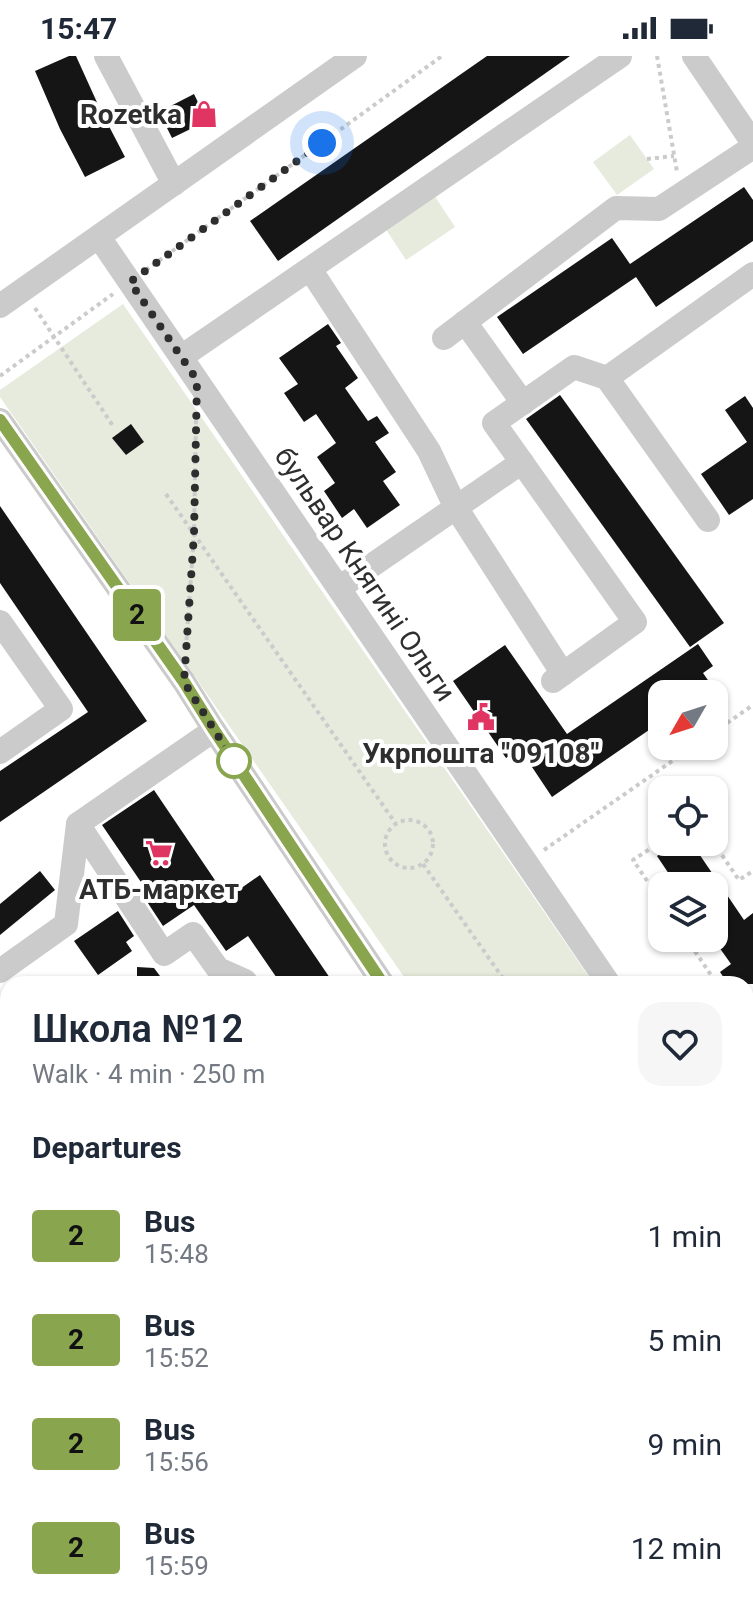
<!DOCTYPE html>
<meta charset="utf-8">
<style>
:root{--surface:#fff;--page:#f6f6f7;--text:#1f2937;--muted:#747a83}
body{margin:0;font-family:Roboto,sans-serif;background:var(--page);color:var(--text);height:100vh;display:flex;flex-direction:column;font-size:30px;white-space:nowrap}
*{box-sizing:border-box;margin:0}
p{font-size:26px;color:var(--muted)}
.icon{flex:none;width:44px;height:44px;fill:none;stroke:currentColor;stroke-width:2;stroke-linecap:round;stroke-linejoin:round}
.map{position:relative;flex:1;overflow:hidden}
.side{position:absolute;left:0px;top:920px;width:754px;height:640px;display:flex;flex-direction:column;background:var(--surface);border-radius:24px 24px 0 0;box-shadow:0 2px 6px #0004}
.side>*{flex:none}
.badge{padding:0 16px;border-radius:6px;font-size:28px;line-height:52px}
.needle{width:52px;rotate:231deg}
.buttons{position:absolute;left:648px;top:624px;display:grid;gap:16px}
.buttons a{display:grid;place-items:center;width:80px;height:80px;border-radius:16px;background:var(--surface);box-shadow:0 2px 6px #0004;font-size:40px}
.you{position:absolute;width:40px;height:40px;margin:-20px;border:6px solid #fff;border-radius:50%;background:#1a73e8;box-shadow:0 0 0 12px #1a73e833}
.map>.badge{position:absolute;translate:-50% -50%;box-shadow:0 0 0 4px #fff}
h2{padding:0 32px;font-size:30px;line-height:72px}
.round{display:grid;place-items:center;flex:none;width:84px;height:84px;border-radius:24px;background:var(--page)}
.summary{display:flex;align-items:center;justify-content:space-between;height:136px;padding:0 32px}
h1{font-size:38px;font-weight:600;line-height:60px}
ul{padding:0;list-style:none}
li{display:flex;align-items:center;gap:24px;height:104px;padding:0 32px}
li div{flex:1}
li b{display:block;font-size:30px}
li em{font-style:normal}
li .badge{min-width:88px;font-weight:700;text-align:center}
.status{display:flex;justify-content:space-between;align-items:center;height:56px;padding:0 40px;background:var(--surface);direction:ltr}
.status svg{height:22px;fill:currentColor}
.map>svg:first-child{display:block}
</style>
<div class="status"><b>15:47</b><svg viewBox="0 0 49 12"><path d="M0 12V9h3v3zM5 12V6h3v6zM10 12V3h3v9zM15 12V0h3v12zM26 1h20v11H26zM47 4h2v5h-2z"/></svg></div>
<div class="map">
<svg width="753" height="1560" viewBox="0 0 753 1560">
<rect width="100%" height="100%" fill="#fff"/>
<!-- green -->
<g fill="#e7ebdd">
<path d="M630 79 654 113 617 139 593 106Z"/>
<path d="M434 139 455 171 406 204 385 172Z"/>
<path d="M123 248 594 928H409L0 341V334Z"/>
</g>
<!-- building -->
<g fill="#151515">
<path d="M69 0H76L100 53 125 101 85 121 60 73 35 15Z"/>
<path d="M487 0H570L278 205 250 165Z"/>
<path d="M194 38 207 65 172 82 159 56Z"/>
<path d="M744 131 753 144V185L656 251 636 221 523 298 497 261 612 182 630 208Z"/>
<path d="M328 268 341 287 336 290 358 322 345 332 368 365 377 360 389 377 375 386 396 416 383 425 400 449 367 472 354 453 342 462 324 435 335 427 317 401 336 387 316 358 304 366 284 337 298 328 279 302Z"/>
<path d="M560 339 724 567 690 591 526 363Z"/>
<path d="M745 340 753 352V443L729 459 701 418 747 386 725 354Z"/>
<path d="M131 368 144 386 126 399 112 382Z"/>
<path d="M0 450 147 665 0 766V715L88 656 0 527Z"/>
<path d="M698 588 713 610 703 617 712 630 701 638H662V665L552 741 520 693 506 702 453 625 505 589 567 678Z"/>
<path d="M154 734 227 842 260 819 334 928H281L248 880 226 895 194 849 163 870 140 835 145 832 102 769Z"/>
<path d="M677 786H691L744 864 753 857V928H728L720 916 731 908 714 884V830H677L657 800Z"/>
<path d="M40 815 55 834 0 879V848Z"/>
<path d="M118 855 134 880 126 886 132 895 98 919 74 885Z"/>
<path d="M137 911 154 912 166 928H137Z"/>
</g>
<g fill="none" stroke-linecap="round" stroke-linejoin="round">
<!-- path -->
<g stroke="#cbcbcb" stroke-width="4" stroke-dasharray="4 4" stroke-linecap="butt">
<path d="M657 0 677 116"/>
<path d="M647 103 674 100"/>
<path d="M146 214 442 0"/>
<path d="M35 252 113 370"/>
<path d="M0 320 113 238"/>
<path d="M166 438 396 768"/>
<path d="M186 592 194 478 196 361"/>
<path d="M714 676 753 649"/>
<circle cx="409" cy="788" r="24"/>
<path d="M662 785 633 804 662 847"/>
<path d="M713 786 739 824 753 815"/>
<path d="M544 794 694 690"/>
<path d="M423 808 507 928"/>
<path d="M686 882 717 928"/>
<path d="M746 970 753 981"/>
<path d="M746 1171 753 1166"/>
<path d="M746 1271 753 1281"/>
<path d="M269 1552 277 1560"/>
<path d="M172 1560 184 1552"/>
</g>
<!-- minor -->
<g stroke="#cbcbcb" stroke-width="24">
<path d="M106 0 174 128"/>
<path d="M694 0 753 87"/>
<path d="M99 181 609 928"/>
<path d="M310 213 429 395 455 450 563 618"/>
<path d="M0 250 355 0"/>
<path d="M465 266 523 347"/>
<path d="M444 282 616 152 659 153 753 91"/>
<path d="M181 301 620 0"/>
<path d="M607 322 753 218"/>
<path d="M0 364 184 626 214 674 383 928"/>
<path d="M339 532 522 406"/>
<path d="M0 566 61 653 0 696"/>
<path d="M553 625 635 566 494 367 574 311 607 322 708 464"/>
<path d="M78 768 164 898 193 878 218 913 245 925 247 928"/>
<path d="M0 915 66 868 78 768 214 674"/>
<path d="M0 983 8 995"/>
<path d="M0 1091 8 1102"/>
<path d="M746 1129 753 1140"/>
<path d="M0 1241 8 1236"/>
<path d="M0 1329 7 1339 0 1343"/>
<path d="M0 1431 8 1425"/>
<path d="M746 1474 753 1485"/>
<path d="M82 1560 94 1552"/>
<path d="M675 1560 678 1555 676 1552"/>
</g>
</g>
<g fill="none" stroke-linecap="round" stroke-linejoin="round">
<!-- line casing -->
<g stroke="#fff" stroke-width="18">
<path id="line" d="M0 364 184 626 214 674 383 928"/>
</g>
<!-- line -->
<use href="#line" stroke="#89a54e" stroke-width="12"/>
<!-- walk -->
<path stroke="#2e2e2e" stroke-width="8" stroke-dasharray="0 14.4" d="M234 705 184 626 194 478 197 324 130 226 322 87"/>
</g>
<!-- icons -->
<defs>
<g id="shop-bare" transform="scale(2.16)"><path d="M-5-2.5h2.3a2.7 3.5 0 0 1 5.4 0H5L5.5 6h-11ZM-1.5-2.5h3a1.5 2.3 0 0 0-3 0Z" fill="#e03563" stroke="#fff" stroke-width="2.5" paint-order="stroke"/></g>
<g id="civic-bare" transform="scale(2.16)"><path d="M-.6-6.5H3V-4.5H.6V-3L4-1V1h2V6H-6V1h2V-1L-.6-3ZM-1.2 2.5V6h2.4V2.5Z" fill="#e03563" stroke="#fff" stroke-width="2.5" paint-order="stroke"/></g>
<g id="supermarket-bare" transform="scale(2.16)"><path d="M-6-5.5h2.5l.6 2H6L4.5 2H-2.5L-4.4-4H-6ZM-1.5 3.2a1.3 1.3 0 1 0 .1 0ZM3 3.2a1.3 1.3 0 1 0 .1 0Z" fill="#e03563" stroke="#fff" stroke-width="2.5" paint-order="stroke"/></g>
</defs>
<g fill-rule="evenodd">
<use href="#shop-bare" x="204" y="58"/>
<use href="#civic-bare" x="481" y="661"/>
<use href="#supermarket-bare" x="159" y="797"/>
</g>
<!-- markers -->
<circle fill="#fff" stroke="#89a54e" stroke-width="4" cx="234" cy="705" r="16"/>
<g text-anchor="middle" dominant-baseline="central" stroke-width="8" stroke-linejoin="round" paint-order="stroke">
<!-- poi labels -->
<g font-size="28" font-weight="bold" fill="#2e2e2e" stroke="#fff">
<text x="182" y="58" text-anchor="end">Rozetka</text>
<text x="481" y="697">Укрпошта "09108"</text>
<text x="159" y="833">АТБ-маркет</text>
</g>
<!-- street labels -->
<g font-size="28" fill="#2e2e2e" stroke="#fff">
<text transform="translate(365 518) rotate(56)">бульвар Княгині Ольги</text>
</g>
</g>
</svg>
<div class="buttons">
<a><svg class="needle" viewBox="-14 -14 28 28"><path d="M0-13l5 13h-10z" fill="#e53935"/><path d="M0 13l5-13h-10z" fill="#747a83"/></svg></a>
<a><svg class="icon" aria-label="locate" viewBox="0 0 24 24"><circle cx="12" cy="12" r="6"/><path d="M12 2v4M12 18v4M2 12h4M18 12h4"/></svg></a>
<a><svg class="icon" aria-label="layers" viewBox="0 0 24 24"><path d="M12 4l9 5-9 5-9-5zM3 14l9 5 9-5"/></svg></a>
</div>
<div class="you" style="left:322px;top:87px"></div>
<b class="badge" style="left:137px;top:559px;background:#89a54e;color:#111">2</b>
<section class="side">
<div class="summary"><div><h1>Школа №12</h1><p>Walk · 4 min · 250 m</p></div><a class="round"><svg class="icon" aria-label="heart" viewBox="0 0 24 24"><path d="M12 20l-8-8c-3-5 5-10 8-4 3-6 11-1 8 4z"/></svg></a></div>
<h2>Departures</h2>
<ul>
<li><span class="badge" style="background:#89a54e;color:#111">2</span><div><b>Bus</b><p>15:48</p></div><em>1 min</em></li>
<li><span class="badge" style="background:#89a54e;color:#111">2</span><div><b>Bus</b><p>15:52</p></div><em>5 min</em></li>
<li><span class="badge" style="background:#89a54e;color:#111">2</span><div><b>Bus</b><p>15:56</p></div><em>9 min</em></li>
<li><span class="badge" style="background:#89a54e;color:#111">2</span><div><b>Bus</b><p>15:59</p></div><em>12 min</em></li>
</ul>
</section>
</div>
